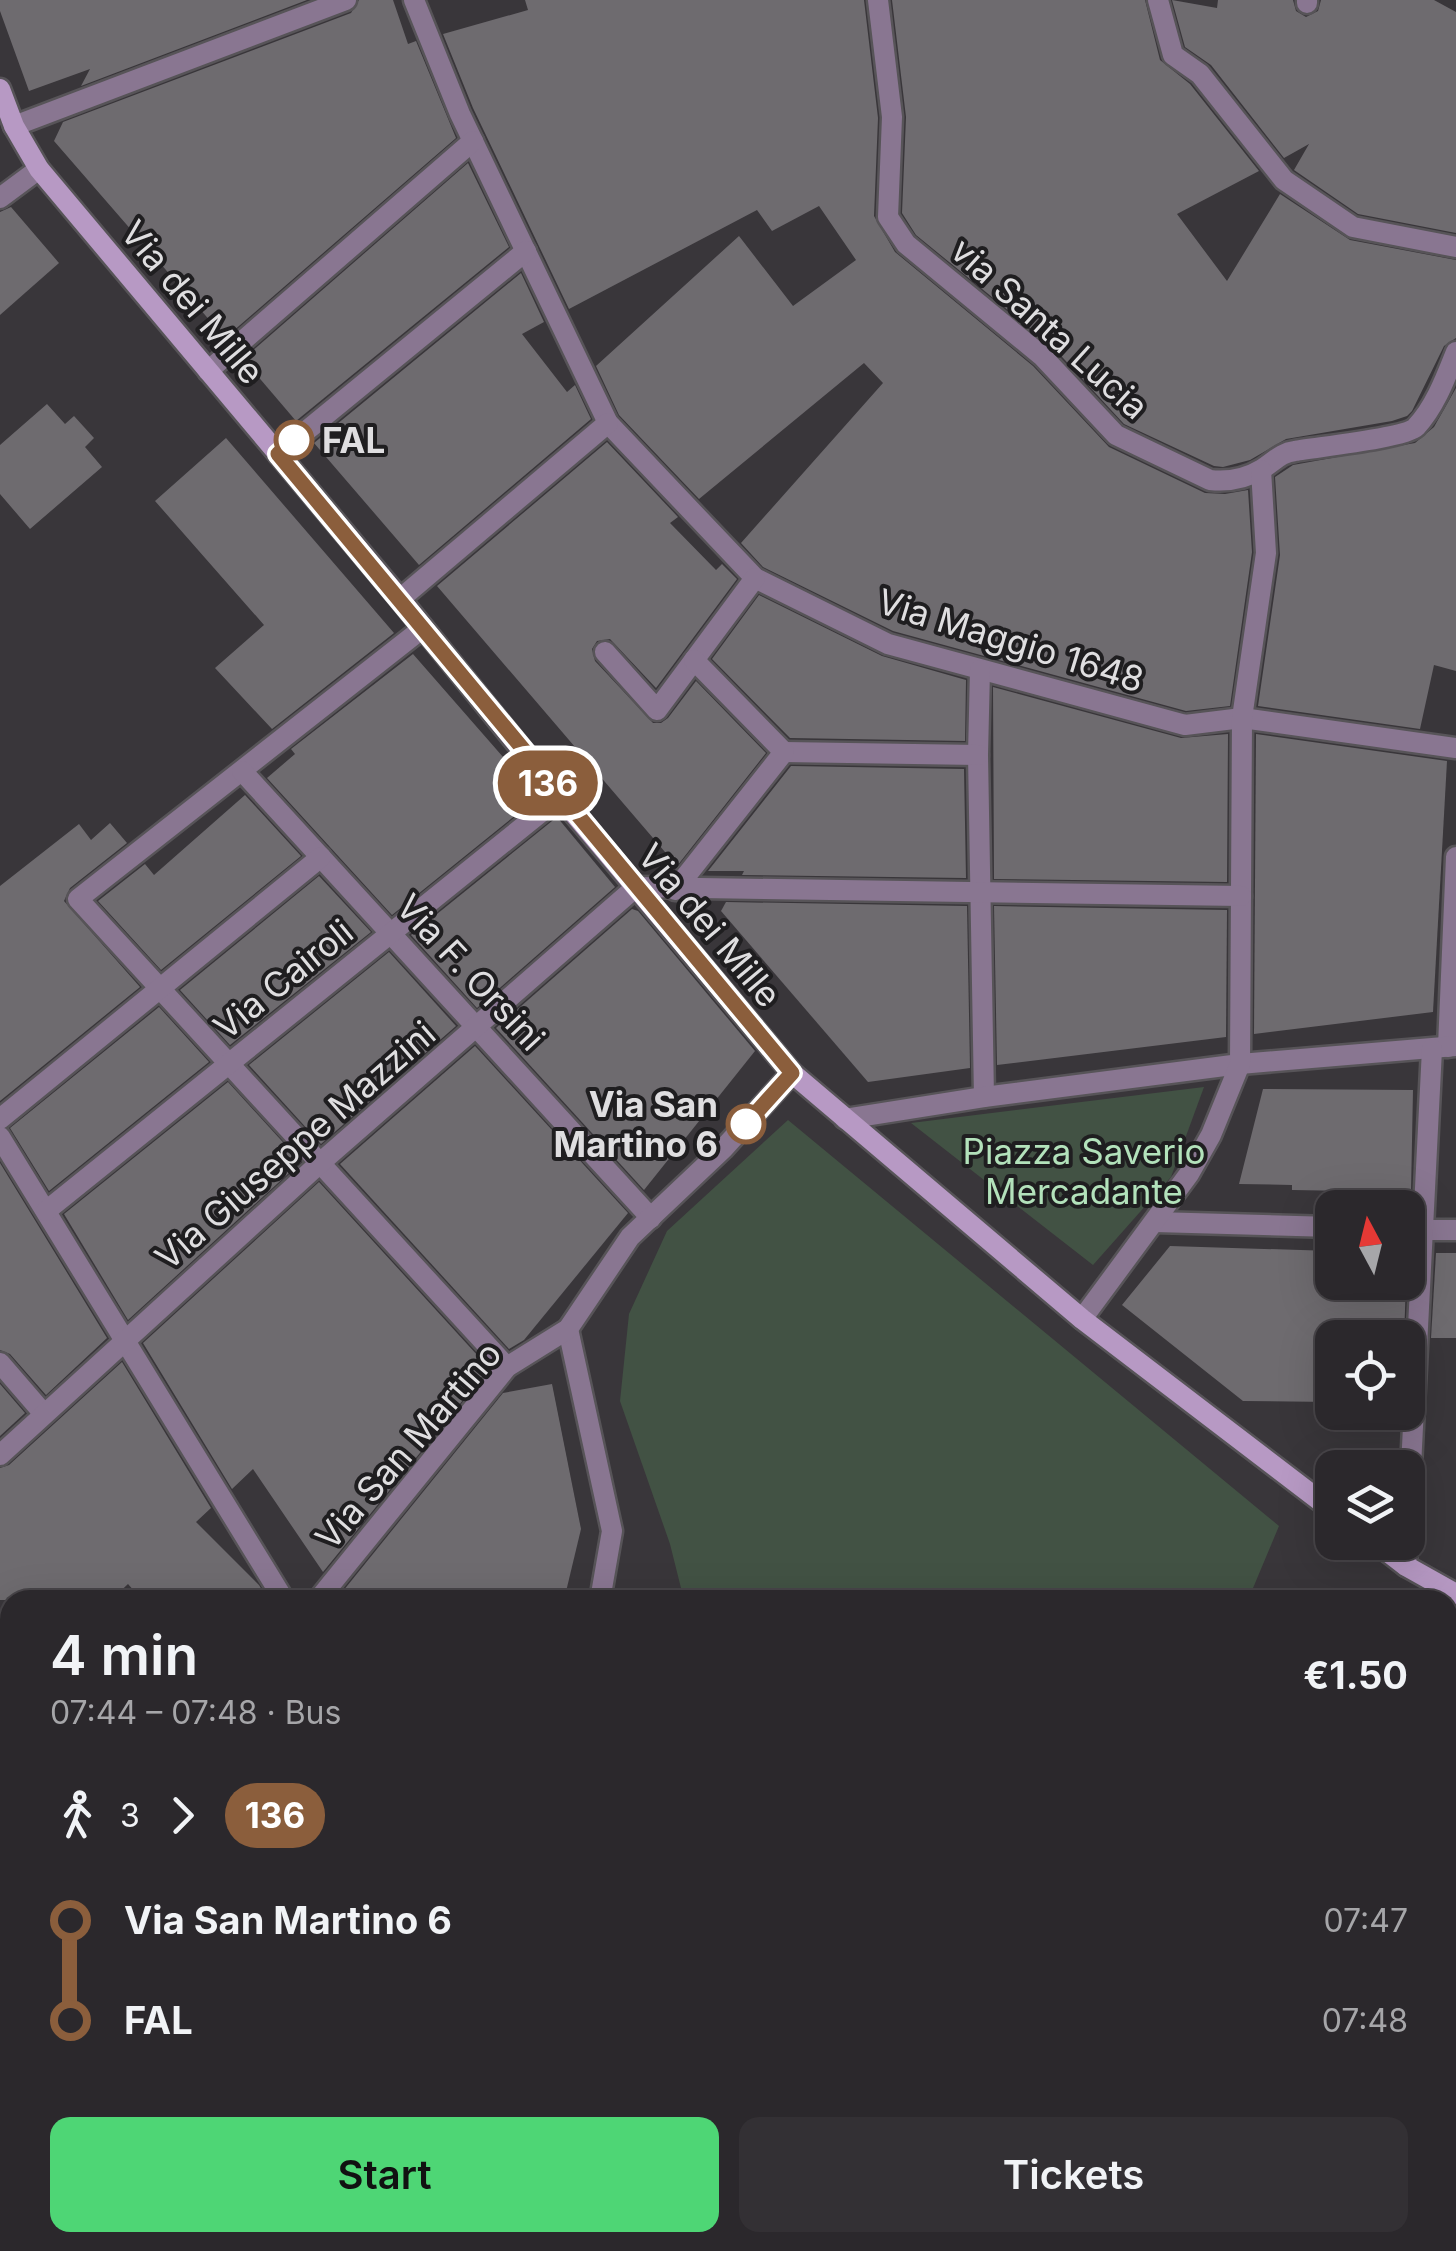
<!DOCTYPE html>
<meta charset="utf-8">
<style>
:root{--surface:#2b282c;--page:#333034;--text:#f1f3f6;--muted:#a6a6a9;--line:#474448;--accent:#4ed675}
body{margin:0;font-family:Inter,sans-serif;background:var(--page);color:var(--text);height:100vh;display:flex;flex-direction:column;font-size:38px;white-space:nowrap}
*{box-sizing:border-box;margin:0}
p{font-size:32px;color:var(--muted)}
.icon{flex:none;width:55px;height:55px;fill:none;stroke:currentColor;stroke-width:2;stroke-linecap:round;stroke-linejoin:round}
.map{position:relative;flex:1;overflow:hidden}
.details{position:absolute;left:0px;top:1590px;width:1458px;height:662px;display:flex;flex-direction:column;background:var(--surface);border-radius:30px 30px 0 0;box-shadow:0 10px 40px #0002,0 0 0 2px var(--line)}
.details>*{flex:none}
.badge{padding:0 20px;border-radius:32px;font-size:35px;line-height:65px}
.needle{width:65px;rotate:353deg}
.controls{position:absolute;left:1315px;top:1190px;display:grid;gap:20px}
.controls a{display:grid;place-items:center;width:110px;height:110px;border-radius:20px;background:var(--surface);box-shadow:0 10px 40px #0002,0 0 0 2px var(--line);font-size:50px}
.map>.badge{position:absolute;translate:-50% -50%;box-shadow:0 0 0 5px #fff}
.legs{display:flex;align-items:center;gap:15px;height:110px;padding:0 50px;font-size:32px}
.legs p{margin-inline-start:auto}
.summary{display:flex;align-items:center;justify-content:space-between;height:170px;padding:0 50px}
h1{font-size:55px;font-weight:600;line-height:75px}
.button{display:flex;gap:20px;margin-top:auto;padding:20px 50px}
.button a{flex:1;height:115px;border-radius:20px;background:var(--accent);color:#111;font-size:40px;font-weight:600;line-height:115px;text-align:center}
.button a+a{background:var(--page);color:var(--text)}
ul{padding:0 50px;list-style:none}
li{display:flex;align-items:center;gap:35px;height:100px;font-size:38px}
li i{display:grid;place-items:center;width:15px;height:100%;margin:0 12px;background:currentColor}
li i::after{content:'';width:25px;height:25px;margin:-12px;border:8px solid;border-radius:50%;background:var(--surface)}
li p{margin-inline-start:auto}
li:first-child i{background:linear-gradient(#0000 50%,currentColor 0)}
li:last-child i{background:linear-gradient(currentColor 50%,#0000 0)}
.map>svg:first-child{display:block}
</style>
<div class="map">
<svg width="1456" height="2251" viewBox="0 0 1456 2251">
<rect width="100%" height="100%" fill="#39363a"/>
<!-- green -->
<g fill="#425244">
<path d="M1204 1087 1171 1177 1093 1265 911 1123Z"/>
<path d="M788 1120 1279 1526 1248 1600H673L681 1588 670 1544 620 1401 629 1314 667 1231Z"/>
</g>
<!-- building -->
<g fill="#6e6b6f">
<path d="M0 0H307L81 86 90 69 29 91 0 11Z"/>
<path d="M359 0H393L408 44 416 41 456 138 225 338 54 141 63 122 351 13Z"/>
<path d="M525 0H864L878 118 874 216 895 252 1033 366 1109 447 1205 493 1225 494 1248 490 1252 552 1230 706 1186 711 893 631 763 567 741 543 883 383 864 363 699 499 619 415 596 366 739 236 793 306 856 260 819 206 772 231 757 210 569 309 473 108 443 34 528 10Z"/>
<path d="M892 0H1145L1160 60 1190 84 1259 171 1177 214 1227 281 1280 194 1350 240 1456 260V338L1444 346 1412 411 1407 416 1392 421 1286 439 1250 460 1223 467 1214 466 1124 424 1052 346 916 235 902 213 906 117Z"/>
<path d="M1172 0 1217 8 1218 0H1293L1296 11 1306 17 1318 11 1321 0H1434L1456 12V233L1358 214 1294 170 1309 144 1284 158 1211 65 1185 47Z"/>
<path d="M468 163 509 247 296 421 243 359Z"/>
<path d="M11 207 59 263 0 315V212Z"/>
<path d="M521 273 544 322 522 334 567 392 575 385 591 419 419 565 314 443Z"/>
<path d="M1456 388V671L1434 665 1420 729 1258 706 1280 555 1275 477 1293 465 1415 443 1434 427Z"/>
<path d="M47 404 65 424 74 416 94 438 85 447 102 467 30 529 0 494V445Z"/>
<path d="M226 438 394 633 272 729 215 668 264 625 155 501Z"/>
<path d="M607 442 678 517 670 523 716 570 722 564 737 579 656 688 610 639 597 641 592 649 595 661 653 723H661L668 718 696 681 766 753 677 866 437 586Z"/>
<path d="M759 595 882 656 966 680 965 741 790 738 712 659Z"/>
<path d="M413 654 538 797 392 915 267 778 295 754 291 749Z"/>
<path d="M993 687 1181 738 1228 734 1227 882 994 879Z"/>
<path d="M1256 734 1447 761 1433 1012 1254 1034Z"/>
<path d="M791 766 964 769 966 878 742 875 744 871H708Z"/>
<path d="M245 795 301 856 161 970 98 901 145 864 154 875Z"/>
<path d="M557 817 615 887 477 1008 411 935Z"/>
<path d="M110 823 127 843 70 888 64 901 140 987 0 1101V886L79 824 91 840Z"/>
<path d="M319 876 371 932 230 1045 180 990Z"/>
<path d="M726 902 967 906 970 1068 868 1082 721 911Z"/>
<path d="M994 906 1227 910 1226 1037 997 1065Z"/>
<path d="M632 909 638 911 755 1051 644 1190 496 1028Z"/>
<path d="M389 952 456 1026 321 1144 249 1065Z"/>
<path d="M159 1007 209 1062 49 1191 10 1128Z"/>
<path d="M475 1046 628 1213 524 1340 509 1349 340 1164Z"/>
<path d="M228 1082 301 1162 128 1320 64 1214Z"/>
<path d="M1263 1089 1413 1090 1411 1192 1292 1190V1185L1239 1184Z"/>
<path d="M0 1163 107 1338 46 1395 10 1354 0 1350Z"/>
<path d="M319 1182 489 1368 323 1572 253 1469 232 1489 143 1343Z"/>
<path d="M1170 1246 1332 1251V1282H1406L1404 1338H1332V1402L1243 1401 1122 1305Z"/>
<path d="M1436 1253H1456V1338H1431Z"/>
<path d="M122 1362 211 1508 196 1522 259 1585 268 1600H142L128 1584 111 1600H0V1468L9 1465Z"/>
<path d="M0 1384 25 1413 0 1436Z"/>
<path d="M552 1384 581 1529 564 1600H342L339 1596 503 1393Z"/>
</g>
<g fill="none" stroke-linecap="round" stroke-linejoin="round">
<!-- street casing -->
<g stroke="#575458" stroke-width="25">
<g id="street">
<path d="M414 0 460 114 608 423 755 578 888 644 1185 725 1242 718 1456 748"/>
<path d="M878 0 892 117 888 217 906 244 1042 356 1116 435 1210 480C1228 482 1247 478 1262 469 1275 461 1280 453 1295 451 1317 447 1405 438 1416 427 1435 407 1446 377 1456 352"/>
<path d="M1158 0 1173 55 1200 74 1284 180 1353 227 1456 247"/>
<path d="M1307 3V0"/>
<path d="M14 126 346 0"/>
<path d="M0 198 39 169"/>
<path d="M208 371 473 141"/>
<path d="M278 454 526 251"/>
<path d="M400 599 608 423"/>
<path d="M423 628 78 899 507 1367"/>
<path d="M605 652 657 710 755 578"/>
<path d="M980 670 978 755 984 1097"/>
<path d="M784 752 978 755"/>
<path d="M242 771 651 1218"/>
<path d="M675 890 784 752 694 660"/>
<path d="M1448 1047 1456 857"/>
<path d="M0 1119 321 857"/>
<path d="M845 1119 984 1097 1240 1064 1456 1046"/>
<path d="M0 1137 284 1600"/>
<path d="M46 1211 560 797"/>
<path d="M1155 1222 1332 1227"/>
<path d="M1408 1230H1456"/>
<path d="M1082 1319 1189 1174 1211 1135 1240 1064 1242 718 1266 553 1261 470"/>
<path d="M568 1329 612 1531 600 1600"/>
<path d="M0 1363 44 1414"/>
<path d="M0 1455 320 1163 636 887 1241 896"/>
<path d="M1406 1566 1432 1049"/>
<path d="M318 1600 507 1367 568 1329 630 1237 723 1149 792 1073"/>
<path d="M1448 1744 1456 1674"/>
<path d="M0 1765 10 1775"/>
<path d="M1448 1892H1456"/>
<path d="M0 2118 10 2129"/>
<path d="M1448 2207 1456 2215"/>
<path d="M99 2242V2251"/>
<path d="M128 2242 142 2251"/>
<path d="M593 2242 608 2251"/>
<path d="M16 2251 24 2242"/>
<path d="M451 2251 456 2242"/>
<path d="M681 2251 686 2242"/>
<path d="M964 2251 969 2242"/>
<path d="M1331 2251 1339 2242"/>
</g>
</g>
<!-- secondary casing -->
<g stroke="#575458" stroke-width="25">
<g id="secondary">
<path d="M0 89 14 126 39 169 400 599 560 797 792 1073 1082 1319 1332 1510"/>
<path d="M1375 1542 1406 1566 1456 1594"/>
</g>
</g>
<!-- street -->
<use href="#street" stroke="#897691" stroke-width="20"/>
<!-- secondary -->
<use href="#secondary" stroke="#b799c4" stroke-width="20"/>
</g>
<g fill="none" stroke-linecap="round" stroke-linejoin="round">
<!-- line-1 casing -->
<g stroke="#fff" stroke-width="22">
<path id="line-1" d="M294 440 278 454 792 1073 746 1124"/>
</g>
<!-- line-1 -->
<use href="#line-1" stroke="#8b5e3c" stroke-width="15"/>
</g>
<!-- markers -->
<g fill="#fff" stroke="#8b5e3c" stroke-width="5">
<circle cx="294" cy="440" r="18"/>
<circle cx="746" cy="1124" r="18"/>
</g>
<g text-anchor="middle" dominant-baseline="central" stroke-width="8" stroke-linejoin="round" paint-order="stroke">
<!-- street labels -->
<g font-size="35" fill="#dfdee0" stroke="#1f1e20">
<text transform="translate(193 302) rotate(50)">Via dei Mille</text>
<text transform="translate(1050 328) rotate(42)">via Santa Lucia</text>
<text transform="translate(1011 640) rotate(17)">Via Maggio 1648</text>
<text transform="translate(710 925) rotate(50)">Via dei Mille</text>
<text transform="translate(471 972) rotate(47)">Via F. Orsini</text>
<text transform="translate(283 979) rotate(-39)">Via Cairoli</text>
<text transform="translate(295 1145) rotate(-41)">Via Giuseppe Mazzini</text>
<text transform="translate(408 1445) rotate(-49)">Via San Martino</text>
</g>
<!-- stop labels -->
<g font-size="35" font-weight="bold" fill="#dfdee0" stroke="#1f1e20" text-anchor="start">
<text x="322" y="440">FAL</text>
<text x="718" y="1104" text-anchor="end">Via San<tspan x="718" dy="40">Martino 6</tspan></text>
</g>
<!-- park labels -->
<g font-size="35" fill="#b3e2bb" stroke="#1f1e20">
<text x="1084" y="1151">Piazza Saverio<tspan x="1084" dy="40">Mercadante</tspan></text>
</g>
</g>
</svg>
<div class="controls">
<a><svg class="needle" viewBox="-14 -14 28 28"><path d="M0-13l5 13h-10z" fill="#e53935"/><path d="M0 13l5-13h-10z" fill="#a6a6a9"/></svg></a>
<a><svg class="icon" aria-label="locate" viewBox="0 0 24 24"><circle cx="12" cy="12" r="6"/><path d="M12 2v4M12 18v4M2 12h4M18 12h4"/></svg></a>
<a><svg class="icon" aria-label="layers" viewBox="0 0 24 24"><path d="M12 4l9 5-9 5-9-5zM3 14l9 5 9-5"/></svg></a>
</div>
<b class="badge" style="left:548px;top:783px;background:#8b5e3c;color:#fff">136</b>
<section class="details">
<div class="summary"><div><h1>4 min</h1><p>07:44 – 07:48 · Bus</p></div><b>€1.50</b></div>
<div class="legs"><svg class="icon" aria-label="walk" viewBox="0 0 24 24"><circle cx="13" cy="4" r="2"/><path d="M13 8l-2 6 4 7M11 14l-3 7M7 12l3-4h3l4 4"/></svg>3<svg class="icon" aria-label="forward" viewBox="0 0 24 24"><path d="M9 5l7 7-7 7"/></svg><b class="badge" style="background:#8b5e3c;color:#fff">136</b></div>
<ul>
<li><i style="color:#8b5e3c"></i><b>Via San Martino 6</b><p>07:47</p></li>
<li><i style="color:#8b5e3c"></i><b>FAL</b><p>07:48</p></li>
</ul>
<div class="button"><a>Start</a><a>Tickets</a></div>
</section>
</div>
